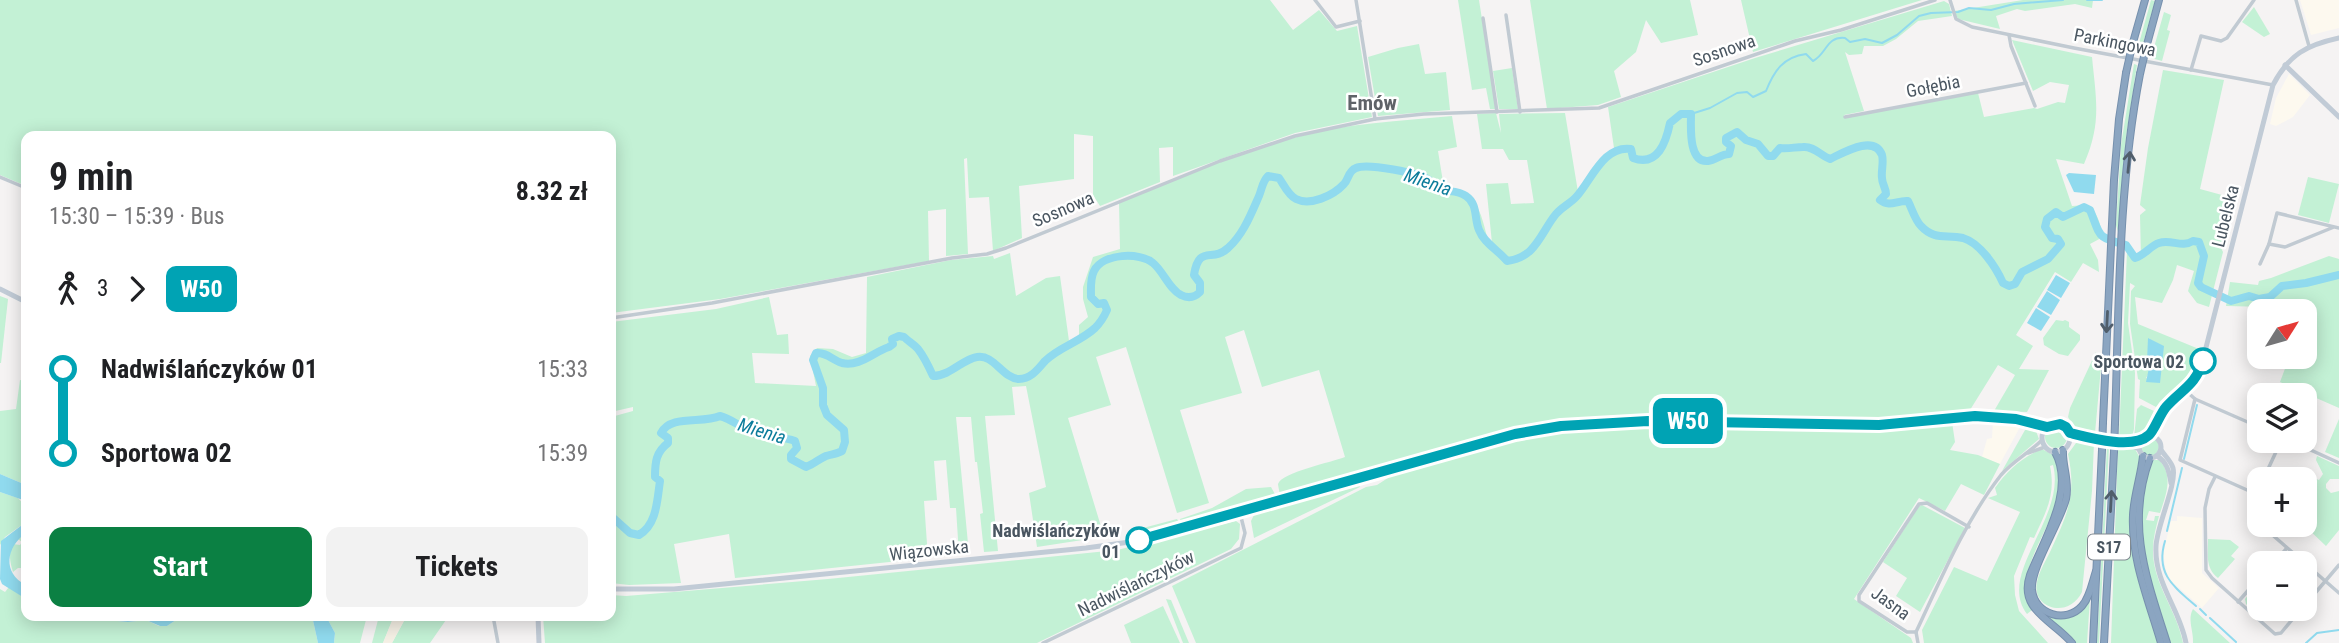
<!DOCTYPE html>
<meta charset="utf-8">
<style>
:root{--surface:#fff;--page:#f2f2f2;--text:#202124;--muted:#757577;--accent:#0b8043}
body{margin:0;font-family:"Roboto Condensed",sans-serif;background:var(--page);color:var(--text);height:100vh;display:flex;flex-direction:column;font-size:26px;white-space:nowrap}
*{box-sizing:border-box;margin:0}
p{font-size:23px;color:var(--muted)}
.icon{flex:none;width:38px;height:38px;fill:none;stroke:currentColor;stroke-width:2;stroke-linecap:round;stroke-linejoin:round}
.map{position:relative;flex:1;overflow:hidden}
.panel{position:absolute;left:21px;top:131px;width:595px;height:490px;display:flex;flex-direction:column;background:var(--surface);border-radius:14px;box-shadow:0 4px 18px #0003}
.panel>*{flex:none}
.badge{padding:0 14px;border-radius:10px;font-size:24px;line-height:46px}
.needle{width:46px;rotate:53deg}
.tools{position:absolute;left:2247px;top:299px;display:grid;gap:14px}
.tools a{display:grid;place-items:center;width:70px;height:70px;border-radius:14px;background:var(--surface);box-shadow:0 4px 18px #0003;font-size:35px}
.map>.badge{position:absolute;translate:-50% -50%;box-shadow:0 0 0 4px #fff}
.legs{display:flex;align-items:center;gap:10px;height:77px;padding:0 28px;font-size:23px}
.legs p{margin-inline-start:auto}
.summary{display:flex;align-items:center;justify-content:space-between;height:119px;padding:0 28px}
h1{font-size:38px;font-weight:700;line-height:52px}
.primary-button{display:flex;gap:14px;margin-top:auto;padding:14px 28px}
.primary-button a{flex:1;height:80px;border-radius:14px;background:var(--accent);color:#fff;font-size:28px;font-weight:700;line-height:80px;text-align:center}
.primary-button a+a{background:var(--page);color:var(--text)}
ul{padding:0 28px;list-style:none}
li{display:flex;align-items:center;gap:24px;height:84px;font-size:26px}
li i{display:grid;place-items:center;width:10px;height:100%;margin:0 9px;background:currentColor}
li i::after{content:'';width:18px;height:18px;margin:-9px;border:5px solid;border-radius:50%;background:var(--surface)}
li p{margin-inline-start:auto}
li:first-child i{background:linear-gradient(#0000 50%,currentColor 0)}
li:last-child i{background:linear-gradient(currentColor 50%,#0000 0)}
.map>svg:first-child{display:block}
</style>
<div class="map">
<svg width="2339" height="643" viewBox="0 0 2339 643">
<rect width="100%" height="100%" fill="#f5f3f3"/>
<!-- commercial -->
<g fill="#fdf9ef">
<path d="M2300 0H2339V28L2311 35Z"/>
<path d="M2289 74 2310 95 2293 117 2276 126 2270 124 2276 98Z"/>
<path d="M1993 421 2012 424 2020 427 2000 464 1982 457 1987 439 1992 438Z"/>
<path d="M2177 516 2202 518V573L2219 588 2202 608 2171 581 2166 572 2163 553 2171 521H2177Z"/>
</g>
<!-- green -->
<g fill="#c3f1d5" fill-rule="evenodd">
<path d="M0 0H1270L1293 30 1319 10 1337 31 1357 26 1372 117 1295 133 1173 176V147L1159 148 1160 182 1100 206 1093 195V136L1074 134V179L1019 186 1022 238 993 251 989 197 969 198 967 158 964 159 968 254 946 256V209L928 211 929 261 720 299 611 313V136H26V186L0 175Z"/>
<path d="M1458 0H1479L1496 109H1490L1486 88 1472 90Z"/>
<path d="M1530 0H1690L1698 35 1661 43 1646 20 1636 52 1614 71 1621 97 1598 105 1547 109Z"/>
<path d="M1741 0H1922L1753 52Z"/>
<path d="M2023 0H2093L2092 8 2075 4 2025 11 2017 9 1996 16 2000 29 1958 19 1954 11Z"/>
<path d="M2151 0 2155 1 2140 54H2136Z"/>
<path d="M1944 1 1949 4 1952 16 1918 21 1896 39 1883 46H1864L1862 54 1849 55 1845 52 1864 111 1844 115V118L1978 93 1984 117 2034 108 2037 109 2058 102 2065 103 2069 85 2050 82 2033 91 2012 40 2092 57C2096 99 2102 123 2084 164L2056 159 2072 206C2096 202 2099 218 2103 237L2090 244 2098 260 2099 272 2083 263 2071 282 2055 272 2016 335 2033 346 2019 369 2049 370 2027 412 1994 411 2015 375 1998 365 1970 410C1940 413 1910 418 1879 419 1757 420 1632 404 1511 430L1280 496C1280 493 1278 486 1278 484 1282 472 1333 462 1345 457L1319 370 1262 387 1244 330 1225 337 1242 393 1180 410 1209 503 1177 513 1126 347 1096 357 1111 405 1068 418 1103 533 1102 537 1037 547 1029 493 1046 487 1026 386 1012 387 1015 415 985 416 998 551 984 552 980 514 983 513 977 462H975L971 417H956L969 554 959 555 956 508H950L946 460 934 461 937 500 924 501 928 558 735 578 729 534 674 544 681 583 629 585 611 583V417L633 411V407L611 412V322L716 309 769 297 777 335 788 334 789 354 752 353 755 383 816 386 810 356 817 348 833 349 852 357 866 353 867 277 951 260 993 256 994 259 1010 253 1016 296 1046 278 1060 276 1069 341 1079 337V325L1088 317 1083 299V287L1093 257 1120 249 1119 203C1177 179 1236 153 1297 137 1347 123 1400 121 1452 116L1457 147 1438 151 1444 188C1450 190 1456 189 1461 191 1480 199 1483 223 1488 240L1492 243 1486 184 1508 183 1511 204 1534 203 1527 160H1509L1503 149H1482L1477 114 1496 113 1501 133 1499 114 1565 113 1578 192 1608 152 1614 148 1608 107 1755 58Z"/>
<path d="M2254 7 2270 34 2264 37 2242 22Z"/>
<path d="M2164 12 2171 15 2167 30 2170 31 2162 61 2151 58Z"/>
<path d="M1419 44 1425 74 1446 72 1450 110 1378 116 1368 57 1398 48Z"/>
<path d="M2134 64 2137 65 2126 137 2118 232 2116 225 2121 145Z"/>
<path d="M1512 68 1518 109H1499L1493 71Z"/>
<path d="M2163 70 2224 80 2200 189 2233 198 2221 248 2223 252 2209 307 2197 303 2188 291 2194 271 2177 265 2173 280 2162 303 2135 297 2138 324 2199 349 2188 377 2156 407 2139 398 2140 380 2138 379 2130 324 2131 291 2135 286 2130 283 2128 323 2135 373 2134 429 2132 437H2119L2127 251 2135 261 2141 258 2140 215 2146 210 2140 205 2148 148ZM2149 338 2160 383 2146 378 2149 373Z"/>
<path d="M2308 177 2339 184 2329 223 2298 215Z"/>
<path d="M2329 256 2339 259V408L2280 382 2286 366 2264 357H2305V312L2268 311 2269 307 2226 306 2230 282 2258 285 2259 281 2271 278Z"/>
<path d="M0 296 8 299 1 363H0Z"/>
<path d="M2056 320 2063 321 2065 320 2069 322V327L2080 335V340L2068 356 2059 354 2044 345 2043 338Z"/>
<path d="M2096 352V366L2101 367 2095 433 2076 431 2068 417 2070 408Z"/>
<path d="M20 380 26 381V485L0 474V411L16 409Z"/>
<path d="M2141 405 2154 411 2146 429 2134 437 2137 409Z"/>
<path d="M2339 419V458L2325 452Z"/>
<path d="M1952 422 1955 442 1950 450 1978 455 2000 464 1984 495 1961 484 1945 511 1919 498 1854 599 1911 638 1913 643H1196L1172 586 1366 487 1377 485 1391 476 1510 441 1536 435 1567 431 1643 426 1872 431 1946 424Z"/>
<circle cx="2056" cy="437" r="11"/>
<path d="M2029 428 2036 431 2039 439 2002 471 2025 430Z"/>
<path d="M2258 431 2259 441H2278L2272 451 2253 444Z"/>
<circle cx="2150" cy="447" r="9"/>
<path d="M2089 441 2094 442 2092 491 2082 592C2068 620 2031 608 2037 582 2039 572 2045 562 2050 552 2067 515 2077 496 2068 454L2076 443Z"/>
<path d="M2120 444 2135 449 2140 458C2138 477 2131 496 2130 516 2128 560 2145 602 2158 643H2111L2118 446Z"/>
<path d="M2107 446H2109L2100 623 2099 643H2097Z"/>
<path d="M2042 449 2055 456C2058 471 2061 486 2057 501 2048 533 2011 579 2032 610L2027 614C1996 573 2067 518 2053 465L2050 466C2056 496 2046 511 2034 538L2030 537 2014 576 2015 595 2019 611 2048 643H1924L1922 630 1954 567 1987 581 2020 512 1988 498 1997 495 1995 488C2008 470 2021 458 2042 449Z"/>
<path d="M2317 456 2339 466V479H2330L2326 484V488L2331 493 2339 491V530L2326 546 2304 525 2305 480 2309 482 2314 478 2319 480 2323 474 2316 460Z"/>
<path d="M2153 460H2159C2174 475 2166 495 2160 513L2149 511 2146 520 2154 521 2155 516H2159C2156 527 2153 538 2153 549 2152 583 2177 610 2183 643H2169C2155 599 2136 551 2142 503 2143 491 2147 478 2149 466Z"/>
<path d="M1359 485 1360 487 1254 538 1251 521 1254 515Z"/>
<path d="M1271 487 1276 496 1182 523 1180 519 1212 508 1246 489Z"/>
<path d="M0 492 18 498 26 507V522L5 537 0 545Z"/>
<path d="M1922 505 1965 528 1920 612 1896 596 1907 578 1883 562 1919 506Z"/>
<path d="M1177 519 1180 524 1146 533 1143 528Z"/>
<path d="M1236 521 1240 524 1239 539 1231 549 1037 643H545L543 616H611V595L626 596 828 579 1117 550Z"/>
<path d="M26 533 24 568H18L13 572C10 562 8 553 13 544L20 545 22 542 18 539Z"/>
<path d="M2208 539 2230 540 2239 547 2231 556 2235 559 2218 578C2205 568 2208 554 2208 539Z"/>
<path d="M2259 582V609H2270L2262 618 2246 604 2245 599Z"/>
<path d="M9 587 26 599V616H64L128 622 146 620 159 626H167L182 616H312L318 643H0V589L5 592Z"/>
<path d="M2090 598 2087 643H2076L2069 634 2041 612C2066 623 2074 619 2090 598Z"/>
<path d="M1166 599 1171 600 1189 643H1183Z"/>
<path d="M1163 606 1180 643H1131L1124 625Z"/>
<path d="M2193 609 2230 643H2193C2194 632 2187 619 2193 609Z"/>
<path d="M326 616H367L360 643H334L335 633Z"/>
<path d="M379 616H394L383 643H372Z"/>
<path d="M403 616H447L448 617 430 643H392L405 619Z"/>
</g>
<!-- sand -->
<path fill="#f5f0e5" d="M394 616H403L405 619 392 643H383Z"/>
<!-- water -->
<g fill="#90daee">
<path d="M2069 173 2096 175 2094 194 2074 192 2066 175Z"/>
<path d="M2056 275 2070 283 2061 298 2047 290Z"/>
<path d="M2047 291 2060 300 2051 315 2037 307Z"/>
<path d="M2036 308 2050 317 2041 331 2027 323Z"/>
<path d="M2148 338 2164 346 2160 383 2146 382 2150 363 2147 361Z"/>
<path d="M0 474 26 485V501L0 492Z"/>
<path d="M26 522V533C6 547 2 573 26 585V599L2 584 0 579 1 541Z"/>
<path d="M64 616H182L167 626H160L146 620 128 622Z"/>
<path d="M312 616H326L335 633 334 643H318Z"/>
</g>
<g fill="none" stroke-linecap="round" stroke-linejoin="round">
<!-- stream -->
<g stroke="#90daee" stroke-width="2">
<path d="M2087 0H2102"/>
<path d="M1691 114 1710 108 1737 93 1747 92 1753 97 1766 91C1774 71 1783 57 1806 54L1813 61C1827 54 1826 36 1845 38L1850 42 1865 39 1882 43 1897 35 1919 16 1931 13 1958 12 1969 8 1991 10 2014 4 2063 0"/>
<path d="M2184 459 2197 405"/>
<path d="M2167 531 2182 468"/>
<path d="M2165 541C2155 574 2174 587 2196 606"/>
<path d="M2200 609 2206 615"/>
<path d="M2210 618 2236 642"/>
<path d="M2306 643 2317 633 2339 630"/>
</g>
<!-- river -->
<path stroke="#90daee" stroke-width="8" d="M611 516 630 533 639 535C657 524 657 501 660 481L655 477C655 462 656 452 668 443V438L661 433C671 414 702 424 720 416 732 419 739 427 751 431 765 437 781 436 795 441L797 448 791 455V459L806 467C814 464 819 459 826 456 832 454 837 454 842 451L845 442 844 430 827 415 823 405V388L813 360 816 353C827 352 832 360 842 363 860 367 873 352 889 347L893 344 892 339 899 336 904 337C909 342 914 344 918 349 925 358 929 367 933 376 950 376 963 359 977 357 994 354 1002 378 1019 379 1031 379 1038 369 1045 361 1059 347 1080 342 1095 328 1101 322 1104 317 1107 310L1104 303 1098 304 1091 297C1091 288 1090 279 1094 271 1103 253 1140 252 1153 263 1163 271 1170 290 1181 295 1189 299 1195 297 1200 292V283L1194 275C1199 244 1212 263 1228 248 1243 235 1251 214 1259 196 1262 189 1262 182 1268 176L1279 178C1284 185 1288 195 1296 199 1310 206 1333 196 1344 184 1349 179 1348 171 1356 168 1367 163 1420 173 1429 180 1432 182 1433 187 1436 188 1445 193 1457 189 1466 196 1478 204 1474 218 1479 230 1484 243 1498 250 1507 261 1536 258 1541 232 1556 214 1562 207 1571 203 1577 196 1592 179 1604 145 1631 149L1633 158C1658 167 1666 142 1670 123L1681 114H1691C1691 126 1688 163 1708 161 1716 160 1721 154 1729 154L1731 146 1726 142V138L1737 132 1746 140 1758 144 1768 156H1773L1780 148C1789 149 1795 147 1803 147 1814 146 1821 156 1830 159 1843 153 1874 134 1882 155 1884 162 1881 171 1882 178 1882 184 1886 188 1886 194L1880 200C1890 208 1897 200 1908 201 1912 209 1915 220 1921 226 1935 241 1946 234 1963 238 1980 243 1996 267 2003 283L2009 286 2015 284 2022 272 2048 259 2061 244 2058 239 2052 238 2045 227 2047 219 2056 212 2063 217 2084 207 2090 210C2101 237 2096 237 2126 245L2135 258C2145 255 2150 246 2159 243 2171 239 2182 248 2193 241L2199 242 2204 256 2198 283 2201 287 2231 301 2249 296 2259 299 2270 297 2282 286 2306 283 2339 275"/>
<!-- highway casing -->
<g stroke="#7690ad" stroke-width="8">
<g id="highway">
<path d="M2132 46 2145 0"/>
<path d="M2146 48 2159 0"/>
<path d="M2103 422 2114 180 2119 119 2126 73"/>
<path d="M2115 423C2119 307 2118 188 2140 74"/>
<path d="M2063 450C2062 466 2070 482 2066 499 2060 523 2030 568 2032 590 2035 615 2066 624 2082 606 2090 597 2092 583 2096 571"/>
<path d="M2055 452C2076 490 2044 539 2030 575 2018 610 2054 621 2072 643"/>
<path d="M2143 456C2141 476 2134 495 2133 515 2131 560 2149 601 2161 643"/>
<path d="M2150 458C2125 524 2147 580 2167 643"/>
<path d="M2093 643 2102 450"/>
<path d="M2104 643 2114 452"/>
</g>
</g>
<!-- street -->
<g stroke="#c1cad2" stroke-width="3.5">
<path d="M1315 0 1336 27 1360 21"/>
<path d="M1356 0 1375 119"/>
<path d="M1950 0 1956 19 1972 27 2074 48 2273 85"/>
<path d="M2296 0 2309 46"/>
<path d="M1506 15 1520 112"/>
<path d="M1483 18 1497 112"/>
<path d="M2009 35 2011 46 2035 106"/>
<path d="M2191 70 2201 36 2221 41 2227 38 2254 0"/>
<path d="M1845 117 2026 83"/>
<path d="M0 177 26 188"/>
<path d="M2334 227 2285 247 2269 244 2277 213 2339 228"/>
<path d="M2260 264 2269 244"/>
<path d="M611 318 712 303 952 258 987 254 1006 248 1220 161 1295 136 1375 119 1424 114 1599 108 1795 41 1841 30 1935 0"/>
<path d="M2185 390 2195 399 2259 427"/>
<path d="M2195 399 2180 460 2256 494"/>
<path d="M2291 441 2339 463"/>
<path d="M2028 453 2045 447"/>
<path d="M2215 477 2209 489 2205 508 2206 570 2212 578 2275 634 2281 633 2301 609"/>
<path d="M2263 480 2281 441"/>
<path d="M2259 487C2253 500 2249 511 2259 523"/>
<path d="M2261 525 2339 593"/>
<path d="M2273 564 2287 548"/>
<path d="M2238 602 2259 578"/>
<path d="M2305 605 2339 565"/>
<path d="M493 616 498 643"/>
<path d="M1916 632H1907L1859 601V595L1919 504 1927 503 1969 527"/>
<path d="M1916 632C1941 579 1965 521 2001 475 2013 461 2029 453 2042 440"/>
<path d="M1916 632 1918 643"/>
<path d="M1043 643 1241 548 1245 533 1240 513"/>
</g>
<!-- secondary -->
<g stroke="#c1cbd6" stroke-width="5">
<path d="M2285 65 2339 117"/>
<path d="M0 289 26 302"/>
<circle cx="2056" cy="438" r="14"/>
<path d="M2070 433 2123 442 2139 449"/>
<circle cx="2150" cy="447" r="11"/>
<path d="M2149 436 2161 414 2191 385 2200 371 2273 85C2289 54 2307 45 2339 38"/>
<path d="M2161 450C2165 456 2171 461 2173 468 2177 484 2157 525 2156 546 2154 583 2180 609 2186 643"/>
<path d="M2157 456C2167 462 2169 471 2171 483"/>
<path d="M611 589H674L1086 548 1137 541 1515 434 1550 427 1625 421 1879 425 1969 416 2016 419 2047 427"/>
<path d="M538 616 539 643"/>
</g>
<!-- highway -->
<use href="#highway" stroke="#8ba5c1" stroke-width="6"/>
<!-- highway-bridge casing -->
<g stroke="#7690ad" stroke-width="8" stroke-linecap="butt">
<g id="highway-bridge">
<path d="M2126 73 2132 46"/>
<path d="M2140 74 2146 48"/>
<path d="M2102 450 2103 422"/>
<path d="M2114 452 2115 423"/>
</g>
</g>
<!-- highway-bridge -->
<use href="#highway-bridge" stroke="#8ba5c1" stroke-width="6"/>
</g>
<!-- one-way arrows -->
<defs><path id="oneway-shaft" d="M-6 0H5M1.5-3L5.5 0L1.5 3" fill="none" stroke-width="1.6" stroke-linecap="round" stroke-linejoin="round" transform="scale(1.75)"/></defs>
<g stroke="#505e6b">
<use href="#oneway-shaft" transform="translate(2129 162) rotate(-84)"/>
<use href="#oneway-shaft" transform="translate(2107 322) rotate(93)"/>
<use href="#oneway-shaft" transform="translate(2111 501) rotate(-87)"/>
</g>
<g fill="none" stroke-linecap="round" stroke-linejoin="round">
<!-- line-1 casing -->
<g stroke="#fff" stroke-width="16">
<path id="line-1" d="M1139 540 1515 434 1561 426 1648 421 1879 425 1975 416 2016 419 2047 427 2060 424 2066 427 2070 433C2090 438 2133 450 2149 435 2154 431 2160 414 2166 407 2182 389 2195 386 2203 361"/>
</g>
<!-- line-1 -->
<use href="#line-1" stroke="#00a3b4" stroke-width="10"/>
</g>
<!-- markers -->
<g fill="#fff" stroke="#00a3b4" stroke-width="3.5">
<circle cx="2203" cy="361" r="12"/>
<circle cx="1139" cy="540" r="12"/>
</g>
<g text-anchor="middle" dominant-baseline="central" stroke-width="5" stroke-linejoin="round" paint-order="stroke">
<!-- shield labels -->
<rect fill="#fff" stroke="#808990" stroke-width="2" x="2088" y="534.5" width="42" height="25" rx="5"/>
<g font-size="16" font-weight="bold" fill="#4a5661">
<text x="2109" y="547">S17</text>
</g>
<!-- street labels -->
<g font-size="18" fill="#4a5661" stroke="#fff">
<text transform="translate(2115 42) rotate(11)">Parkingowa</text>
<text transform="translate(1724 50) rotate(-19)">Sosnowa</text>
<text transform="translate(1933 86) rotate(-11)">Gołębia</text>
<text transform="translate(1063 209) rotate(-23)">Sosnowa</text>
<text transform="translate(2225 216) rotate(-76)">Lubelska</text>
<text transform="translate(929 550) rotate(-6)">Wiązowska</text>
<text transform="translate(1136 583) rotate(-26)">Nadwiślańczyków</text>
<text transform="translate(1891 603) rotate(36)">Jasna</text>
</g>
<!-- stop labels -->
<g font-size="18" font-weight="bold" fill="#4a5661" stroke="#fff" text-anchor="end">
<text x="2184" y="361">Sportowa 02</text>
<text x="1120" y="530">Nadwiślańczyków<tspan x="1120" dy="21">01</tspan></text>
</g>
<!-- water labels -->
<g font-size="19" font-style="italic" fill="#0c7c9b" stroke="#fff">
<text transform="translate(1428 182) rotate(19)">Mienia</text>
<text transform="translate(762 431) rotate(17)">Mienia</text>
</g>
<!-- quarter labels -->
<g font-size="21" font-weight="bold" fill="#5f6368" stroke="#fff">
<text x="1372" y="103">Emów</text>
</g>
</g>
</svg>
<div class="tools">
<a><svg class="needle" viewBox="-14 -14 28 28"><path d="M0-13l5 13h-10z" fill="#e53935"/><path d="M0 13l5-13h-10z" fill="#757577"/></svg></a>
<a><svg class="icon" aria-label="layers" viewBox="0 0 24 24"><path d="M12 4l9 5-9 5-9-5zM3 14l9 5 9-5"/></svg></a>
<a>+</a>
<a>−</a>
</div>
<b class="badge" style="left:1688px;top:421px;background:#00a3b4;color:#fff">W50</b>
<section class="panel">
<div class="summary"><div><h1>9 min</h1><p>15:30 – 15:39 · Bus</p></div><b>8.32 zł</b></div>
<div class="legs"><svg class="icon" aria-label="walk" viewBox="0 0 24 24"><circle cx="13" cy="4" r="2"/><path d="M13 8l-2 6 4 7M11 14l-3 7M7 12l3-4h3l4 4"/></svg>3<svg class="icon" aria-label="forward" viewBox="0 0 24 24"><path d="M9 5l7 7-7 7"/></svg><b class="badge" style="background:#00a3b4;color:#fff">W50</b></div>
<ul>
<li><i style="color:#00a3b4"></i><b>Nadwiślańczyków 01</b><p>15:33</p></li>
<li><i style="color:#00a3b4"></i><b>Sportowa 02</b><p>15:39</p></li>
</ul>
<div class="primary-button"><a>Start</a><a>Tickets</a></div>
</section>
</div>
